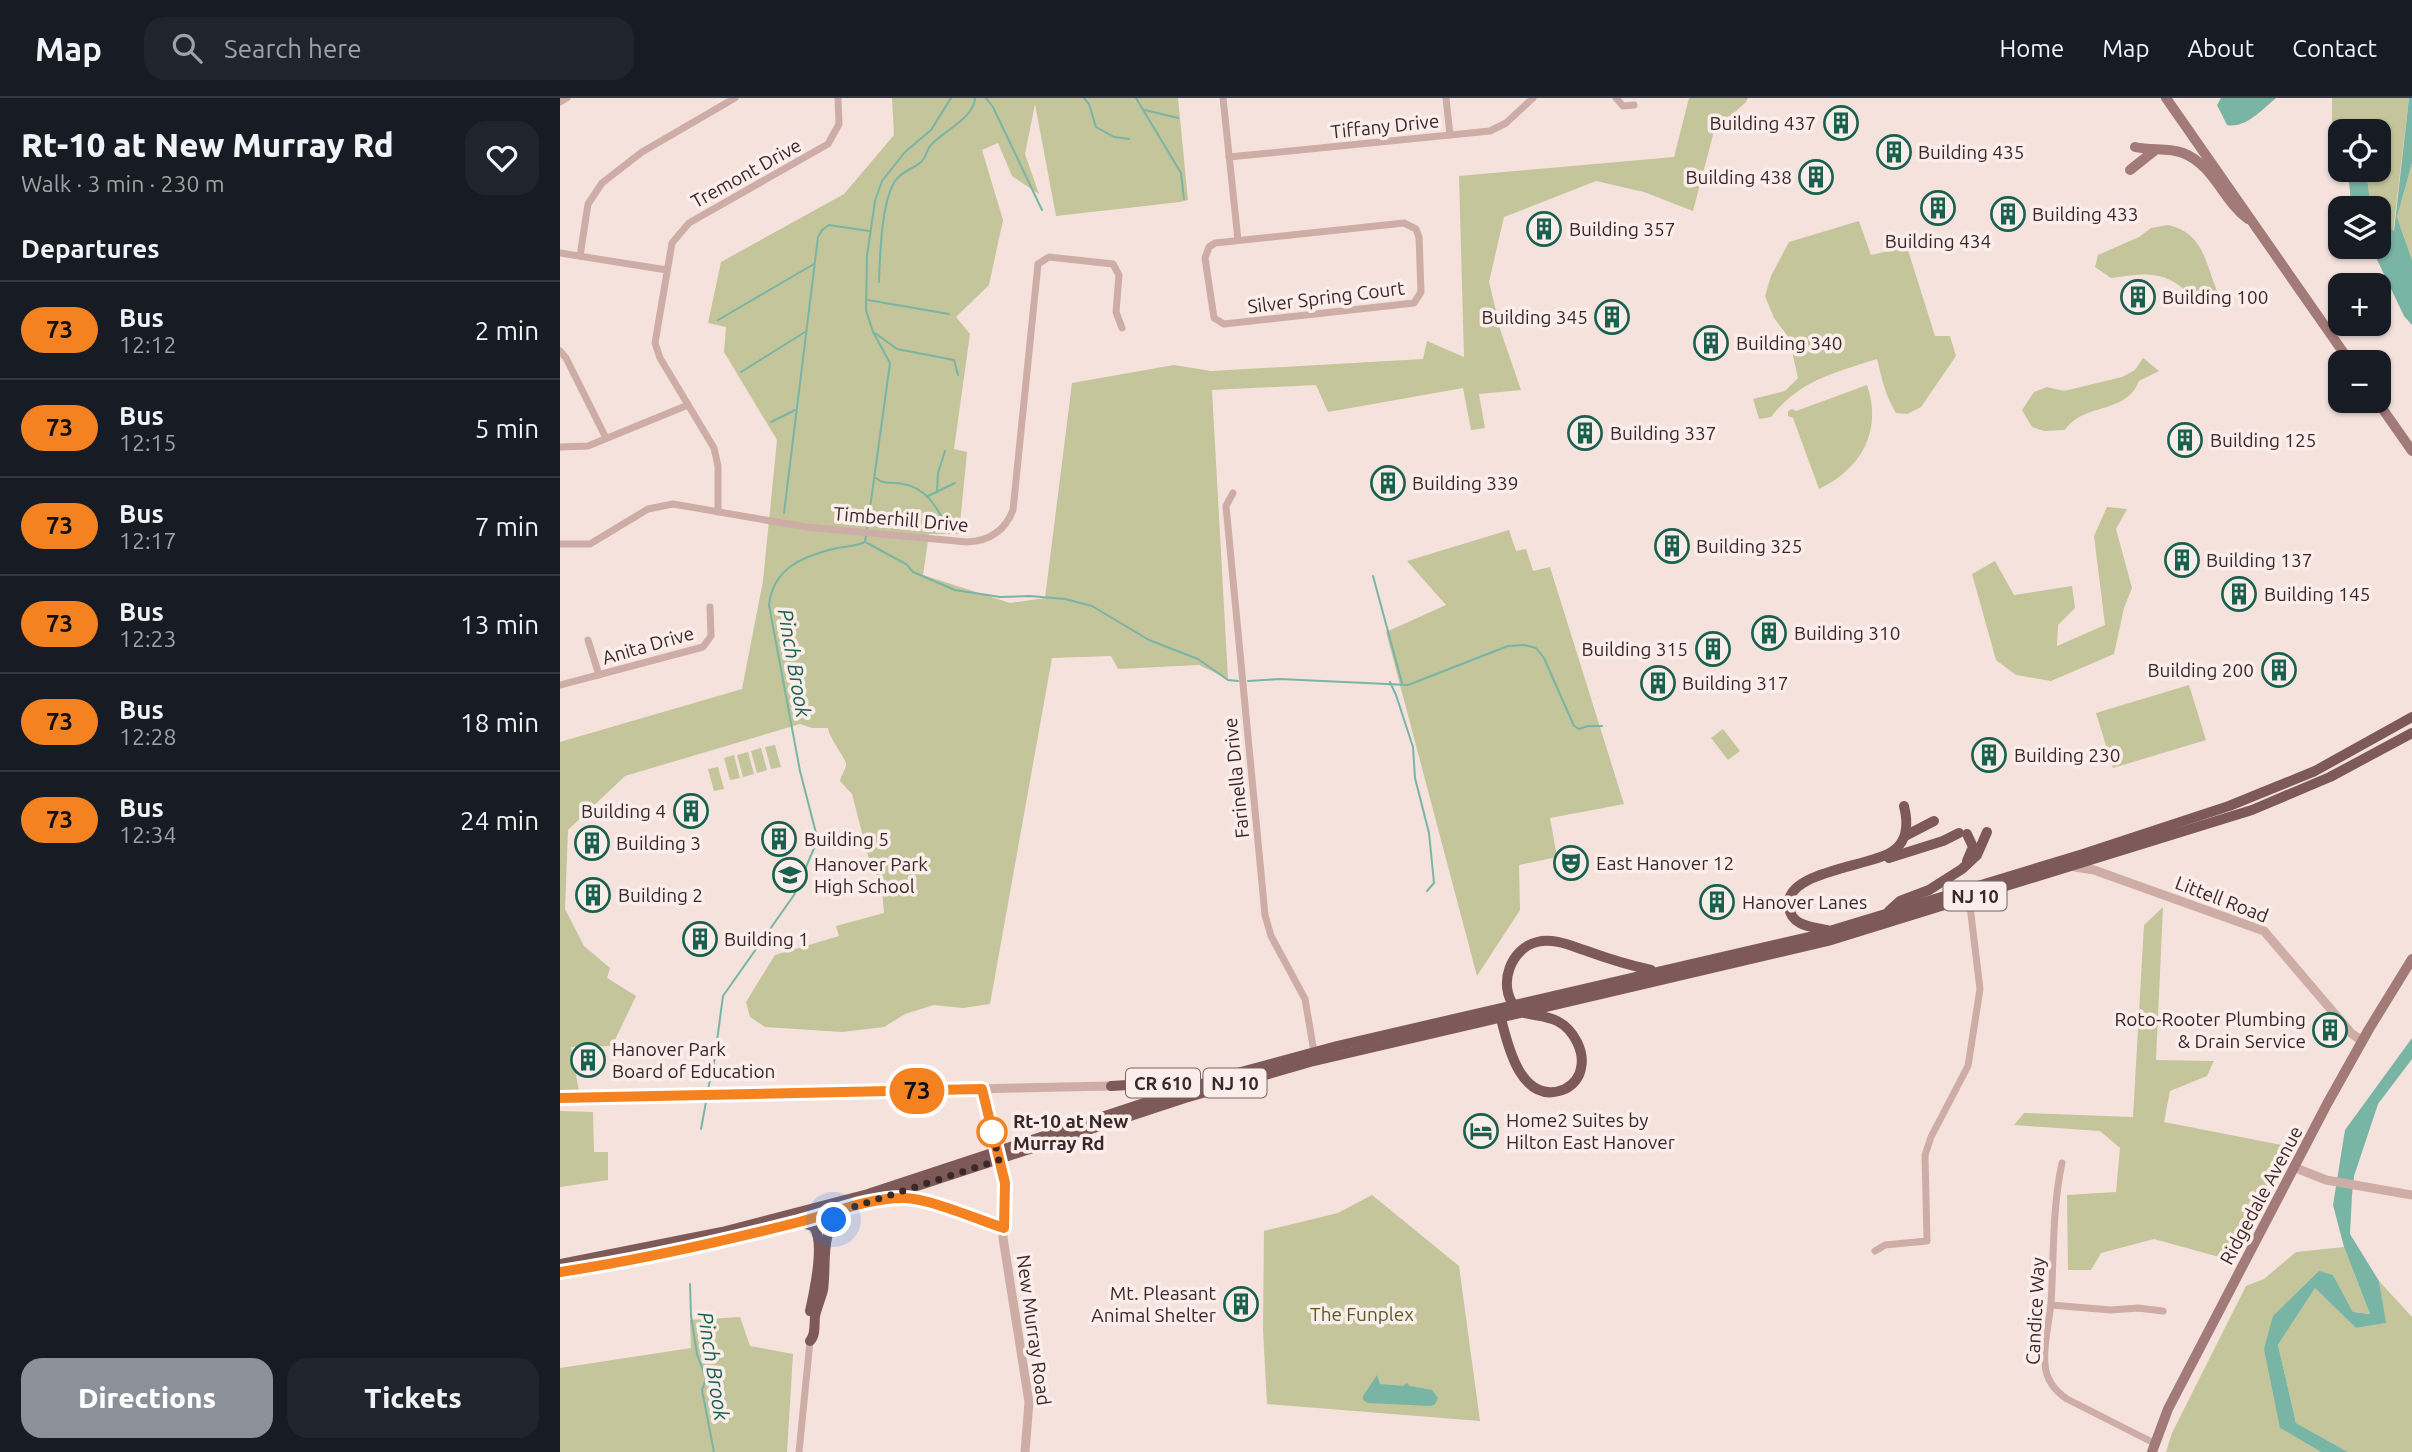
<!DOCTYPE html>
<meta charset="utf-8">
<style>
:root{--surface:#171b24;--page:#20242c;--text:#f1f3f6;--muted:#9ea1a6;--line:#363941;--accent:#8c9099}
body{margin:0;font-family:Ubuntu,sans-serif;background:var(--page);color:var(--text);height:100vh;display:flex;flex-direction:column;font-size:26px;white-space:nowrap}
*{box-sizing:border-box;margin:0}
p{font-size:23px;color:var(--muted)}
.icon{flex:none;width:38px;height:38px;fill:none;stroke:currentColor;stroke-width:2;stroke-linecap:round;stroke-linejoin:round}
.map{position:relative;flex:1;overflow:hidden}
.details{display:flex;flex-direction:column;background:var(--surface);width:560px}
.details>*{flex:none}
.badge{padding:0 14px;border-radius:23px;font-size:24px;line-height:46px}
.buttons{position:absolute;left:1768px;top:21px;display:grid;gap:14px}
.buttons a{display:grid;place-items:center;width:63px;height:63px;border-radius:14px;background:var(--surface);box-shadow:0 2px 5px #0004;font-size:35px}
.you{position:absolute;width:35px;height:35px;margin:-18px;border:5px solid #fff;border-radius:50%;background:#1a73e8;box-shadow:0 0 0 10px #1a73e833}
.map>.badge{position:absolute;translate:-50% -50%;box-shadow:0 0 0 4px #fff}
h2{padding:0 21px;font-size:26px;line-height:63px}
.round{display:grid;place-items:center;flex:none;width:74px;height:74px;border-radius:21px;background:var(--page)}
.overview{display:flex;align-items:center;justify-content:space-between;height:119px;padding:0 21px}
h1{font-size:33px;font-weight:800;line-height:52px}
.primary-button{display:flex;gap:14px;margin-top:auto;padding:14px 21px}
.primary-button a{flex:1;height:80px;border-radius:21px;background:var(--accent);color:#fff;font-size:28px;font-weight:800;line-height:80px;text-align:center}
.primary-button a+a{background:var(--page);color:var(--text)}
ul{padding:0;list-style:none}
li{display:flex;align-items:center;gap:21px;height:98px;padding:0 21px;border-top:2px solid var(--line)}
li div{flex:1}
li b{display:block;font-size:26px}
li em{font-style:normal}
li .badge{min-width:77px;font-weight:700;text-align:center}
header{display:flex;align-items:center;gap:42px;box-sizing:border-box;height:98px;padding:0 35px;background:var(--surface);border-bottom:2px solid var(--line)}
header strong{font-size:33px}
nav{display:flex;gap:38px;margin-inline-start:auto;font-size:24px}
.search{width:490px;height:63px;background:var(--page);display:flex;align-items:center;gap:18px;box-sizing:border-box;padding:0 24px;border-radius:21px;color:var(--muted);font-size:26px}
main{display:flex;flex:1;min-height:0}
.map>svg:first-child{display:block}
</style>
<header>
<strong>Map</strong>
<div class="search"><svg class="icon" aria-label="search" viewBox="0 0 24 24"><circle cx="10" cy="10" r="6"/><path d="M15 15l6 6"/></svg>Search here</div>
<nav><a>Home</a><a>Map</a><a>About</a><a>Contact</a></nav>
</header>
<main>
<section class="details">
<div class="overview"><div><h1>Rt-10 at New Murray Rd</h1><p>Walk · 3 min · 230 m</p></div><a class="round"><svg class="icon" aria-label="heart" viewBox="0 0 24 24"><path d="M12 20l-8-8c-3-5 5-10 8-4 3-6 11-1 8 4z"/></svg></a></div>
<h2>Departures</h2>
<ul>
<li><span class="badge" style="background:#f58220;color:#111">73</span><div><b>Bus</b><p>12:12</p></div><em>2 min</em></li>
<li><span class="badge" style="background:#f58220;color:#111">73</span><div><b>Bus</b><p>12:15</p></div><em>5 min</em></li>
<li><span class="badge" style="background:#f58220;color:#111">73</span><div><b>Bus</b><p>12:17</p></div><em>7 min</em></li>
<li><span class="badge" style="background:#f58220;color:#111">73</span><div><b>Bus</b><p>12:23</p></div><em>13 min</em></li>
<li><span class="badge" style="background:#f58220;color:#111">73</span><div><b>Bus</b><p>12:28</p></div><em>18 min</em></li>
<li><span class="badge" style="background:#f58220;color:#111">73</span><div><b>Bus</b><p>12:34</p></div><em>24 min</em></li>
</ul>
<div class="primary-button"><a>Directions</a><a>Tickets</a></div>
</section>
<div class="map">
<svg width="1852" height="1354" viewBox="0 0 1852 1354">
<rect width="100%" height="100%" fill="#f5e2dd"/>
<!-- green -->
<g fill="#c4c59b">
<path d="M332 0H618L628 102 620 104 496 118 475 6 465 56 479 96 452 78 438 45 422 52 443 122 429 187 396 219 410 236 394 351 407 354 399 436H369L363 477 450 505 485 500 512 285 614 267 651 273 863 261 867 243 904 259 899 78 1114 59 1129 0H1188L1186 4 1154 33 1133 113 1084 94 1036 83 944 119 929 184 941 234 961 292 919 296 925 330 911 332 903 290 768 314 756 287 652 292 668 581 639 567 558 571 551 558 492 560 430 906 403 910 374 907 345 916 324 929 282 934 205 929 190 919 186 904 215 857 279 838 276 828 324 815 322 793 311 763 309 762 292 696 280 683C281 677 286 672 286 666 287 662 270 642 268 630H252L240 626 65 678 8 732 5 811 24 848 50 870 47 880 76 898 52 948 11 949 19 993 0 992V644L182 591 203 483 217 342 164 254 166 229 148 225 161 164 284 96 334 37Z"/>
<path d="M1772 0H1849L1833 134 1818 119V110H1811L1806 72H1818V33H1780V49L1772 33Z"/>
<path d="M1852 65V162L1837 119Z"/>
<path d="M1299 123 1311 157 1347 149 1375 238H1390L1396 258 1361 309 1347 316 1336 315C1325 297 1322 281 1317 261 1274 275 1240 282 1211 319L1199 321 1193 301 1225 293 1238 280 1229 240 1214 220 1205 198 1211 178 1229 144Z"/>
<path d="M1608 127C1643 135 1645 163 1657 193L1627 204 1625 192C1601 171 1580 176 1551 180L1535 169 1538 157 1579 139 1591 130Z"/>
<path d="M1583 260 1599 273 1579 283C1566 317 1524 304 1505 332L1484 333 1472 329 1462 312 1474 294 1487 289 1504 293 1562 279 1575 272Z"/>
<path d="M1307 287C1323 333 1301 371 1259 391L1233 320 1228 318V313L1232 311 1236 313Z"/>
<path d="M1547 409 1567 411 1556 431 1572 490 1564 510 1554 556 1491 583 1456 577 1436 562 1412 476 1435 463 1454 497 1512 488 1515 510 1498 527 1497 548 1545 527 1534 438Z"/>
<path d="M949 432 956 453 966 451 973 473 990 469 1064 706 990 720 997 759 959 767 960 812 917 878 826 534 886 507 847 463Z"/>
<path d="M1629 587 1646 642 1553 670 1536 615Z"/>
<path d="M1163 631 1180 653 1168 662 1151 640Z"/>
<path d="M215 647 221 669 211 671 205 649Z"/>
<path d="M201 650 207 672 197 675 191 653Z"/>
<path d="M188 654 194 676 183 679 177 657Z"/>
<path d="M174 657 180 680 170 682 164 660Z"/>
<path d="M158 669 164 691 154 693 148 671Z"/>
<path d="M1603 809 1596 962 1654 963 1647 978 1610 993 1604 1024 1727 1048 1670 1162 1594 1141 1541 1155 1531 1172H1508L1507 1097 1556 1094 1560 1050 1540 1033 1454 1027 1464 1015 1573 1019 1584 827Z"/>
<path d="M0 1013 33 1014 34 1054H48V1082L0 1089Z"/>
<path d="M812 1097 899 1168 920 1323 707 1306 703 1232 704 1133 778 1115Z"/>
<path d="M1784 1149 1810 1216 1793 1214 1773 1177 1713 1218 1720 1330 1761 1354H1606L1612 1335 1686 1188 1704 1181 1736 1154Z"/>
<path d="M1819 1183 1852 1219V1354H1788L1736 1325 1718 1247 1755 1190 1796 1230 1825 1225Z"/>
<path d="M180 1219 190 1248 233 1256 227 1354H0V1270L131 1250 130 1222Z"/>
</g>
<!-- water -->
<g fill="#79b5a5">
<path d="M1661 0H1716C1703 11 1685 31 1667 27L1657 7Z"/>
<path d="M1849 0H1852V65L1837 119 1852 162V227L1844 218 1811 149H1818V119L1834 133Z"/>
<path d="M1788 72H1806L1811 110H1793L1791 105Z"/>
<path d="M1852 940V961L1818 1006 1794 1078 1792 1097 1790 1136 1819 1183 1826 1225 1796 1230 1755 1190 1718 1247 1736 1325 1788 1354H1761L1720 1330 1704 1251 1713 1218 1759 1173 1773 1177 1793 1214 1810 1216 1784 1149 1773 1107 1785 1032Z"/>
<path d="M817 1277 820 1286 843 1288 847 1285 850 1288 872 1292 878 1300 875 1306 871 1308 808 1305 803 1302V1298Z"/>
</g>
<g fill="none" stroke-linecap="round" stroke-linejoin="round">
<!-- stream -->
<g stroke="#79b5a5" stroke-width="2">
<path d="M426 0 433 9 482 112"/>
<path d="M524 0 529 6 536 29 554 39 569 41"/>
<path d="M576 0 621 75 624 101"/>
<path d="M585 12 618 20"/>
<path d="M319 184C320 158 321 105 335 83 342 73 353 71 361 64 367 59 366 51 372 46 385 32 414 20 415 0"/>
<path d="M308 202 389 216"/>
<path d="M158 222 254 166"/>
<path d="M315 235 337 251 394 262 398 277"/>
<path d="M181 274 245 234"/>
<path d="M211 324 235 312"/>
<path d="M316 380C324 387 333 384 343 386 368 390 378 412 389 432"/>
<path d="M377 394 378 375 385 353"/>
<path d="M368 398 395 385"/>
<path d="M224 415 258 139 262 132 269 127 309 133"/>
<path d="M307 432 330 265 313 234 306 212 307 158 315 103 322 83 345 54 371 32 391 0"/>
<path d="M307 445 346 466 353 474 395 492 440 499 470 498 505 501 532 508 589 542 638 561 668 582 678 583"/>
<path d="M813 478 842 585"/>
<path d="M688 583 720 581 848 587 948 548 965 547 976 550 984 560 1014 628 1019 631 1028 628H1042"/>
<path d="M830 584 836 597 853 649 855 680 869 735 874 785 867 793"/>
<path d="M148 991 154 965 163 898 234 797 255 748 256 735 240 673 209 507C213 471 241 459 273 451 284 448 295 449 305 444L306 437"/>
<path d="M141 1031 146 1004"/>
<path d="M130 1186 131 1218 137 1256 146 1281 142 1292 154 1354"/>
</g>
<!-- minor -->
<g stroke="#ceada7" stroke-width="7">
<path d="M663 0 678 142"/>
<path d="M886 0 890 37"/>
<path d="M1056 0 1063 8 1074 7"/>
<path d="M0 4 7 0"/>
<path d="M669 59 930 33 946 25 973 0"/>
<path d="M844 125 856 131 859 139 861 194 854 205 664 226 654 220 645 160 649 149 655 145Z"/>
<path d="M0 155 107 172"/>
<path d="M20 158 28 106 42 85 82 54 175 0"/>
<path d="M0 253 6 260 46 340"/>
<path d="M0 349 28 348 128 307"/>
<path d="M673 395 666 408 705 817 711 838 745 901 754 954"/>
<path d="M158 414V368L154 350 100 260 95 245 112 145 129 125 268 46 279 26 278 0"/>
<path d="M0 446H30L88 411 113 406 246 429 407 444C429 443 445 433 453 412L478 166 489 159 553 166 559 177 556 214 562 230"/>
<path d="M28 542 39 577"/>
<path d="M0 587 143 549 151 538 150 509"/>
<path d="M1502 1065C1492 1111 1494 1159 1491 1206 1489 1225 1483 1247 1485 1266 1486 1282 1495 1293 1507 1301L1594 1345"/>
<path d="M1315 1153 1325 1147 1367 1143 1365 1057 1371 1039 1408 968 1420 891 1409 800"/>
<path d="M1491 1207 1551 1212 1578 1210 1603 1213"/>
<path d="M239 1354 250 1243"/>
</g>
<!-- tertiary -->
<g stroke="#ceada7" stroke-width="9">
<path d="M1515 769 1534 772 1704 833 1791 935 1802 943"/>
<path d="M422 991 445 1085 446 1107 443 1140 469 1304 465 1354"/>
<path d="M0 1000 551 988"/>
<path d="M1736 1070 1766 1082 1852 1097"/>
</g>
<!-- secondary -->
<g stroke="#a27a78" stroke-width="10">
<path d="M1606 0 1790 264"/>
<path d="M1575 49C1591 53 1608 49 1623 55 1654 67 1663 103 1688 121"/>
<path d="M1570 72 1594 53"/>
<path d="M1817 303 1852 353"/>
<path d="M1592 1354 1608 1311 1767 1006 1809 931 1852 861"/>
</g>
<!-- primary -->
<g stroke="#7d5958" stroke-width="10">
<path d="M1407 736 1413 749 1407 763"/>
<path d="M1345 738 1374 723"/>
<path d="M1329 760 1383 743 1399 735"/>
<path d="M1329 813 1340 803 1369 792 1402 771 1417 757 1427 734"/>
<path d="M1267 832C1252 829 1231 828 1229 809 1223 773 1311 769 1333 753 1348 743 1348 724 1344 708"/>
<path d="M939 912C946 941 959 1010 1005 991 1013 987 1020 979 1021 970 1023 961 1021 952 1017 944 999 908 967 924 955 909 937 887 951 850 977 844 993 840 1009 847 1024 852 1046 860 1068 867 1091 872"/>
<path d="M551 988 636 983"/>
<path d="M334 1100 359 1102 444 1130"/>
<path d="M238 1124 253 1128C266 1143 254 1195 250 1213"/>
<path d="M0 1166 162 1134 308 1096 666 978 777 948 1253 838 1523 756 1669 708 1755 673 1852 619"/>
<path d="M0 1174 130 1150 287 1111 625 1000 750 964 1268 843 1692 712 1770 679 1852 635"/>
<path d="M250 1243C256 1237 254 1227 255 1218 257 1209 261 1200 263 1192 267 1165 259 1133 282 1115"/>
</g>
</g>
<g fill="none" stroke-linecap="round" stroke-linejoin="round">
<!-- line casing -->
<g stroke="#fff" stroke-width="16">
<path id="line" d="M0 1000 422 991 445 1085 444 1130C419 1122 366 1099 343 1100 308 1100 273 1115 239 1124 160 1144 80 1162 0 1174"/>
</g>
<!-- line -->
<use href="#line" stroke="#f58220" stroke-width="10"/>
<!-- walk -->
<path stroke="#3a2828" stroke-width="7" stroke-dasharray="0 12.6" d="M274 1122 287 1111 439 1062 430 1024 432 1034"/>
</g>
<!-- icons -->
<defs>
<g id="building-ring" transform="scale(1.75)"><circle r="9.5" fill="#fbeeea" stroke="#19604f" stroke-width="1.5"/><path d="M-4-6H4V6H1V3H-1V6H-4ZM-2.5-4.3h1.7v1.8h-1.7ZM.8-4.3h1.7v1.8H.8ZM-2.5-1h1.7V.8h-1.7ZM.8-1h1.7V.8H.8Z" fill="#19604f"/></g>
<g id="theatre-ring" transform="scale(1.75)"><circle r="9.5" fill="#fbeeea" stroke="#19604f" stroke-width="1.5"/><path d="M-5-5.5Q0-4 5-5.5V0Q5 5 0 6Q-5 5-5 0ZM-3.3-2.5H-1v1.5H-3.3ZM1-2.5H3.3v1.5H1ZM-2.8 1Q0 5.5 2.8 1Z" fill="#19604f"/></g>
<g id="school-ring" transform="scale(1.75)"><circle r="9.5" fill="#fbeeea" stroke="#19604f" stroke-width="1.5"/><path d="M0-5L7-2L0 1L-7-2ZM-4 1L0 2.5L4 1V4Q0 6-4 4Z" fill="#19604f"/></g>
<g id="hotel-ring" transform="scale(1.75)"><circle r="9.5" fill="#fbeeea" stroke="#19604f" stroke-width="1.5"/><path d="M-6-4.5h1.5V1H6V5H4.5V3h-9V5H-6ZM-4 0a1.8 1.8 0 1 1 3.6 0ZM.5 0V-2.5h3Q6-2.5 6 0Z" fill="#19604f"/></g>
</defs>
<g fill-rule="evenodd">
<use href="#building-ring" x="1281" y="25"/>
<use href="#building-ring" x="1334" y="54"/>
<use href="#building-ring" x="1256" y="79"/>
<use href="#building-ring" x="1378" y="110"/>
<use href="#building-ring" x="1448" y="116"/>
<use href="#building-ring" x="984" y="131"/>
<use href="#building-ring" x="1578" y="199"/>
<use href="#building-ring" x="1052" y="219"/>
<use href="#building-ring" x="1151" y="245"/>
<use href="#building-ring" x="1025" y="335"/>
<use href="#building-ring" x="1625" y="342"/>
<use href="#building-ring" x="828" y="385"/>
<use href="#building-ring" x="1112" y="448"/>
<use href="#building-ring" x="1622" y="462"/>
<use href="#building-ring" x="1679" y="496"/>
<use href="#building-ring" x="1209" y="535"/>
<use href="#building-ring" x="1153" y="551"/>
<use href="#building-ring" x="1719" y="572"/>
<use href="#building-ring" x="1098" y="585"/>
<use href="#building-ring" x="1429" y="657"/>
<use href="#building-ring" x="131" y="713"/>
<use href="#building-ring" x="219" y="741"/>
<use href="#building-ring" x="32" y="745"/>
<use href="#theatre-ring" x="1011" y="765"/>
<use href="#school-ring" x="230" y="777"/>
<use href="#building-ring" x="33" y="797"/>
<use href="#building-ring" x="1157" y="804"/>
<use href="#building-ring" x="140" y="841"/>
<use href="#building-ring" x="1770" y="932"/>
<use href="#building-ring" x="28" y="962"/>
<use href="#hotel-ring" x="921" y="1033"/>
<use href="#building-ring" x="681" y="1206"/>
</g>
<!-- markers -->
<circle fill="#fff" stroke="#f58220" stroke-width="3.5" cx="432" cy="1034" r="14"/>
<g text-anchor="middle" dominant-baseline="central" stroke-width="7" stroke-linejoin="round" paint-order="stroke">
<!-- shield labels -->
<g fill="#fbeeea" stroke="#746362" stroke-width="2">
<rect x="1383.5" y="783.5" width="63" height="29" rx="5"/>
<rect x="566" y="970.5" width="74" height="29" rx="5"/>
<rect x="643.5" y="970.5" width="63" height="29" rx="5"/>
</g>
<g font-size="18" font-weight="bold" fill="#3a2828">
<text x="1415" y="798">NJ 10</text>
<text x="603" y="985">CR 610</text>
<text x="675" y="985">NJ 10</text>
</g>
<!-- poi labels -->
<g font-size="19" fill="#3a2828" stroke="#fbeeea" text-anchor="start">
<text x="1256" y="25" text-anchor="end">Building 437</text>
<text x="1358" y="54">Building 435</text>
<text x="1232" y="79" text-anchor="end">Building 438</text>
<text x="1472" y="116">Building 433</text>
<text x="1009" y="131">Building 357</text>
<text x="1378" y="143" text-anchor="middle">Building 434</text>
<text x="1602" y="199">Building 100</text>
<text x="1028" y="219" text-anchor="end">Building 345</text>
<text x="1176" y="245">Building 340</text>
<text x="1050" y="335">Building 337</text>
<text x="1650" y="342">Building 125</text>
<text x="852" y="385">Building 339</text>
<text x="1136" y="448">Building 325</text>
<text x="1646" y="462">Building 137</text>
<text x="1704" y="496">Building 145</text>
<text x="1234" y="535">Building 310</text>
<text x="1128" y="551" text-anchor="end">Building 315</text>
<text x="1694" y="572" text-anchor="end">Building 200</text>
<text x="1122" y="585">Building 317</text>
<text x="1454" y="657">Building 230</text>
<text x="106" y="713" text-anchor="end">Building 4</text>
<text x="244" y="741">Building 5</text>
<text x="56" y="745">Building 3</text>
<text x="1036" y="765">East Hanover 12</text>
<text x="254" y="766">Hanover Park<tspan x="254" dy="22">High School</tspan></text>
<text x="58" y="797">Building 2</text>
<text x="1182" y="804">Hanover Lanes</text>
<text x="164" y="841">Building 1</text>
<text x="1746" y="921" text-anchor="end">Roto-Rooter Plumbing<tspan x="1746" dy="22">&amp; Drain Service</tspan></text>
<text x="52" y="951">Hanover Park<tspan x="52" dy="22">Board of Education</tspan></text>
<text x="946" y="1022">Home2 Suites by<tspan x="946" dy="22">Hilton East Hanover</tspan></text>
<text x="656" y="1195" text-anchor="end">Mt. Pleasant<tspan x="656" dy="22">Animal Shelter</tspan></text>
</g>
<!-- street labels -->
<g font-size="19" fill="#3a2828" stroke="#fbeeea">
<text transform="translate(825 28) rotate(-6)">Tiffany Drive</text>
<text transform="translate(186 75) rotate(-29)">Tremont Drive</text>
<text transform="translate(766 199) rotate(-7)">Silver Spring Court</text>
<text transform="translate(341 421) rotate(5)">Timberhill Drive</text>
<text transform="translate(88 547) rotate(-16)">Anita Drive</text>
<text transform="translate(676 680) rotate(-96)">Farinella Drive</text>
<text transform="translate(1662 801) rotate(21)">Littell Road</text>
<text transform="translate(1701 1097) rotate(-62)">Ridgedale Avenue</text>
<text transform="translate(1475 1213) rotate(-87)">Candice Way</text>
<text transform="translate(474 1232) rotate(82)">New Murray Road</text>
</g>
<!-- stop labels -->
<g font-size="19" font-weight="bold" fill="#3a2828" stroke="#fbeeea" text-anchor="start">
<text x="453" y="1023">Rt-10 at New<tspan x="453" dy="22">Murray Rd</tspan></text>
</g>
<!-- park labels -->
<g font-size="19" fill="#585b29" stroke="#fbeeea">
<text x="802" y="1216">The Funplex</text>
</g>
<!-- water labels -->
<g font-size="21" font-style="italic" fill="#19604f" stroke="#fbeeea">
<text transform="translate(235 565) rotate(80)">Pinch Brook</text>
<text transform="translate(154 1268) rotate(81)">Pinch Brook</text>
</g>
</g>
</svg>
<div class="buttons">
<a><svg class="icon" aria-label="locate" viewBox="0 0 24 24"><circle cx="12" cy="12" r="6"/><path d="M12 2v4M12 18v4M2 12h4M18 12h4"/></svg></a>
<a><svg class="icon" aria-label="layers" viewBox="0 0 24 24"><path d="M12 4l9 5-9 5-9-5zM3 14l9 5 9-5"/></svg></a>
<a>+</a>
<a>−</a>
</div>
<div class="you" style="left:274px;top:1122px"></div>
<b class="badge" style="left:357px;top:993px;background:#f58220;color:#111">73</b>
</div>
</main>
